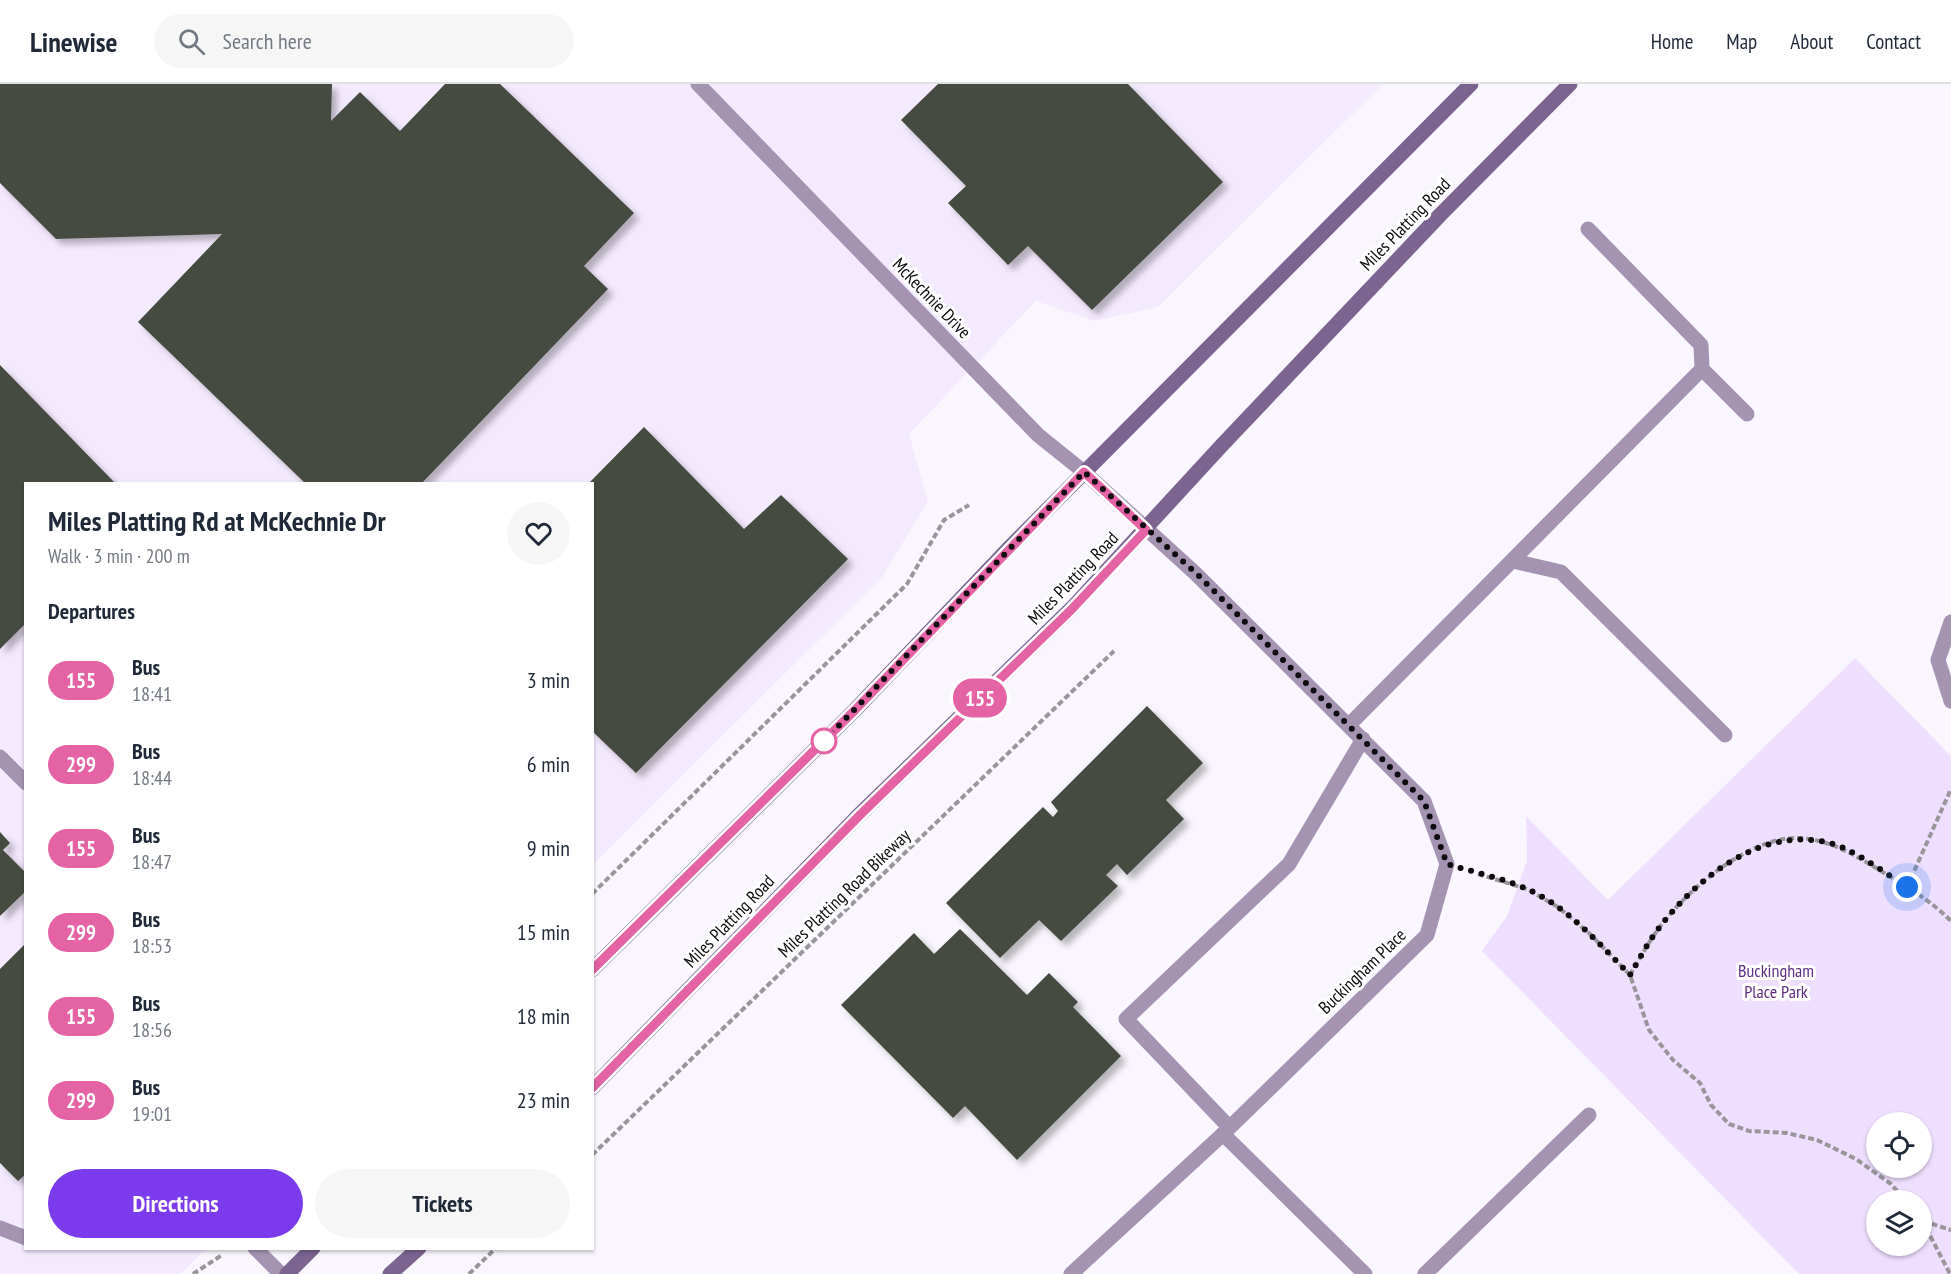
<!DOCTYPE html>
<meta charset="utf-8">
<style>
:root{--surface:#fff;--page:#f6f6f7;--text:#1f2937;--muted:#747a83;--line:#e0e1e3;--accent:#7c3aed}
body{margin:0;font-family:"PT Sans Narrow",sans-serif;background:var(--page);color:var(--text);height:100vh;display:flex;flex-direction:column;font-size:22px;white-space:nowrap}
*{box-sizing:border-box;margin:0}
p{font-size:20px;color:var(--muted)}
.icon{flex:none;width:33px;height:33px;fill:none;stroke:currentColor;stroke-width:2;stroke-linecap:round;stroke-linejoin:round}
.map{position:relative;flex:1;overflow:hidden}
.panel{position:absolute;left:24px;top:398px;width:570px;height:768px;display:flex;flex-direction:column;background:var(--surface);border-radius:0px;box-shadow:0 2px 4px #0004}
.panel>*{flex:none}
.badge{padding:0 12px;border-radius:20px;font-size:21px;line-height:39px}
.fabs{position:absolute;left:1866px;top:1028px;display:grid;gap:12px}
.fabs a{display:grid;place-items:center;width:66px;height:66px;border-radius:50%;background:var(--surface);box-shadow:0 2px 4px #0004;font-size:30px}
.you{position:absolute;width:30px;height:30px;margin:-15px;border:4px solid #fff;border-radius:50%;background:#1a73e8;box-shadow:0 0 0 9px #1a73e833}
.map>.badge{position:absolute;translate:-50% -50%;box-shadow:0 0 0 3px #fff}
h2{padding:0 24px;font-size:22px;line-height:54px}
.round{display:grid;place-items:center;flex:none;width:63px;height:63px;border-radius:32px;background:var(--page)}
.head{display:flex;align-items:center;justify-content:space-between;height:102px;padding:0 24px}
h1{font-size:28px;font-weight:700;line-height:45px}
.button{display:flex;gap:12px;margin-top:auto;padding:12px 24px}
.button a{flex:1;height:69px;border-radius:36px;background:var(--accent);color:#fff;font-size:24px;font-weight:700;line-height:69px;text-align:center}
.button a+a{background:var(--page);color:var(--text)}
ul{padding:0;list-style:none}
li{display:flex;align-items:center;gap:18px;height:84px;padding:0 24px}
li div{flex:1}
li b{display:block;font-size:22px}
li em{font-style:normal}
li .badge{min-width:66px;font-weight:700;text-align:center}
header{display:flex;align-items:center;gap:36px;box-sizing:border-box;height:84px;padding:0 30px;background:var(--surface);border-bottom:2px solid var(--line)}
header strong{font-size:28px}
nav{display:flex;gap:33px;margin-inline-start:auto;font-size:21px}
.search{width:420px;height:54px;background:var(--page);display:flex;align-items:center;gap:15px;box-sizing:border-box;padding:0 21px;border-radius:33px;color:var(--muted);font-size:22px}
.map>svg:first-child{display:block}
</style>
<header>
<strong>Linewise</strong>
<div class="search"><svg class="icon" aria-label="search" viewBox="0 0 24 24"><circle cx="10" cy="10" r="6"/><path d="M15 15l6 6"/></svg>Search here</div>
<nav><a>Home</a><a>Map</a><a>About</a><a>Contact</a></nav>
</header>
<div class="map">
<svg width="1951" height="1190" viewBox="0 0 1951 1190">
<defs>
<filter id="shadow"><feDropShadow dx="5.5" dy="5.5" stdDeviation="3" flood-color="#0004"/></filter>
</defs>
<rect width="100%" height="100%" fill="#faf6fe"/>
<!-- built -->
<path fill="#f4eafe" d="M0 0H1383L1158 223 1094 237 1036 217 909 350 928 417 882 493 593 781 592 399H26V1164H207L181 1190H0Z"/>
<!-- green -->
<path fill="#efdfff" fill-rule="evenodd" d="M1855 574 1951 672V1190H1799L1482 867 1507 832 1527 777 1526 732 1608 816ZM1876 1038H1922V1083H1876ZM1876 1116H1922V1161H1876Z"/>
<!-- building -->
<g fill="#454b40" filter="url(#shadow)">
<path d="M0 0H332L331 37 360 8 400 47 445 0H500L634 129 584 182 608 205 422 399H305L138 238 222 150 56 155 0 99Z"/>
<path d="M938 0H1128L1223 98 1092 226 1028 162 1008 181 948 119 966 102 901 36Z"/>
<path d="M0 281 115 399H26V539L0 565Z"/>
<path d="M644 343 744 445 781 411 848 475 636 689 592 647V399H589Z"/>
<path d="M1147 622 1203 679 1166 716 1184 735 1127 791 1117 780 1106 791 1118 802 1061 857 1039 836 1000 874 946 819 1043 723 1053 733 1058 727 1051 718Z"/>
<path d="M0 748 10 759 3 766 26 789V807L0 832Z"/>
<path d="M960 845 1027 911 1049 889 1078 918 1073 923 1121 972 1017 1076 965 1022 953 1034 841 921 914 849 934 870Z"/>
<path d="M26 859V1090L18 1097 0 1079V885Z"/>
</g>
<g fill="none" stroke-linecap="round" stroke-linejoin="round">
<!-- path -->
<g stroke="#98959b" stroke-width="4" stroke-dasharray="6 3" stroke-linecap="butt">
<path d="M1478 790 1527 805 1558 823 1590 850 1630 891 1649 946 1673 976 1700 999 1711 1021 1729 1040 1749 1047 1787 1049 1817 1056 1856 1075 1891 1100 1905 1116"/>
<path d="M1907 803 1951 705"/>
<path d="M592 810 907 500 944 436 969 421"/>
<path d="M1630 891C1639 876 1648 859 1659 844 1687 806 1750 751 1801 754 1831 756 1856 772 1881 787 1906 802 1930 816 1951 837"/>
<path d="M592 1071 1114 567"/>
<path d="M1922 1136 1950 1190"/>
<path d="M1923 1137 1951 1146"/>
<path d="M193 1190 222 1171"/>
<path d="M469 1190 496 1164"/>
</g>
<!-- lane -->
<g stroke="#a494b2" stroke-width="15">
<path d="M1702 285 1747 330"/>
<path d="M1513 477 1561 488 1725 651"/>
<path d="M1349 641 1702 285 1701 261 1588 145"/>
<path d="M0 673 26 699"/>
<path d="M1229 1043 1126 935 1289 780 1363 655"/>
<path d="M1223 1050 1365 1190"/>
<path d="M0 1144 26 1154"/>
<path d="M255 1164 281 1190"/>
<path d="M1425 1190 1589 1031"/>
</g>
<!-- street -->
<g stroke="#a494b2" stroke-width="15">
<path d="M698 0 1038 351 1084 388 1195 489 1424 717 1447 780 1427 851 1223 1050 1071 1190"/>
<path d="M1951 538 1938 576 1951 617"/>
</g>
<!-- secondary -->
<g stroke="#7b6490" stroke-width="15">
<path d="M592 886 855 626 1010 463 1471 0"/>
<path d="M592 1004 859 731 1072 524 1223 360 1440 131 1570 0"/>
<path d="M287 1190 313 1164"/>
<path d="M390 1190 419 1164"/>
</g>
</g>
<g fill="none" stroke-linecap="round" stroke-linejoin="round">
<!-- line casing -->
<g stroke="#fff" stroke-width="14">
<path id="line" d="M592 886 855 626 1084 388 1146 446 1072 525 860 731 592 1004"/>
</g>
<!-- line -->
<use href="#line" stroke="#e463a4" stroke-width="9"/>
<!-- walk -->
<path stroke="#0f0d11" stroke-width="6" stroke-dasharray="0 10.8" d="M824 657 1084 388 1196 489 1424 717 1447 780C1473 788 1502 794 1527 805 1568 823 1599 860 1630 891 1639 876 1648 858 1659 844 1701 789 1772 734 1844 764 1865 774 1887 790 1907 803"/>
</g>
<!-- markers -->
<circle fill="#fff" stroke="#e463a4" stroke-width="3" cx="824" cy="657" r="12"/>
<g text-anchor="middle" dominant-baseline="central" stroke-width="6" stroke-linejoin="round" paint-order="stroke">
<!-- street labels -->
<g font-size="18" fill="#0f0d11" stroke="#fff">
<text transform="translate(1405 140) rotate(-46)">Miles Platting Road</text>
<text transform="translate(932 214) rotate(46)">McKechnie Drive</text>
<text transform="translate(1073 494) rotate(-46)">Miles Platting Road</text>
<text transform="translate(844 809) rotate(-44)">Miles Platting Road Bikeway</text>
<text transform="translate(729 837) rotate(-46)">Miles Platting Road</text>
<text transform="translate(1362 887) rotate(-44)">Buckingham Place</text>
</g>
<!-- park labels -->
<g font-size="18" fill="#5e2e80" stroke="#fff">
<text x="1776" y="886">Buckingham<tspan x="1776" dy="21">Place Park</tspan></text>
</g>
</g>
</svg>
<div class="fabs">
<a><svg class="icon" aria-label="locate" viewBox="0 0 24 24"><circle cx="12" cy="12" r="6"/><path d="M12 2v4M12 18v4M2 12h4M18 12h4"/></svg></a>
<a><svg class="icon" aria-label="layers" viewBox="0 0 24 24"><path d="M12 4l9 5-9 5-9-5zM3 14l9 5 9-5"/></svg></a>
</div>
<div class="you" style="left:1907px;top:803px"></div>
<b class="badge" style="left:980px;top:614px;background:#e463a4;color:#fff">155</b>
<section class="panel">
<div class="head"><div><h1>Miles Platting Rd at McKechnie Dr</h1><p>Walk · 3 min · 200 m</p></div><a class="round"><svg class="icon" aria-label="heart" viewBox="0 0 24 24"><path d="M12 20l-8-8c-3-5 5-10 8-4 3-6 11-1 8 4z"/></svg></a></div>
<h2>Departures</h2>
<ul>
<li><span class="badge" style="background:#e463a4;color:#fff">155</span><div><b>Bus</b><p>18:41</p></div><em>3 min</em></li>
<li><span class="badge" style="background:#e463a4;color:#fff">299</span><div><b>Bus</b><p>18:44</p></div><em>6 min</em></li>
<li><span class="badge" style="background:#e463a4;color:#fff">155</span><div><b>Bus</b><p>18:47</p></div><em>9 min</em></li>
<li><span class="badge" style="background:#e463a4;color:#fff">299</span><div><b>Bus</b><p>18:53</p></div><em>15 min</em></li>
<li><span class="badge" style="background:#e463a4;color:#fff">155</span><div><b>Bus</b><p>18:56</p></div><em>18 min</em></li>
<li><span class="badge" style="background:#e463a4;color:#fff">299</span><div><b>Bus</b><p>19:01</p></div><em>23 min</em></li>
</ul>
<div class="button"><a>Directions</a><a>Tickets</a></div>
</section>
</div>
